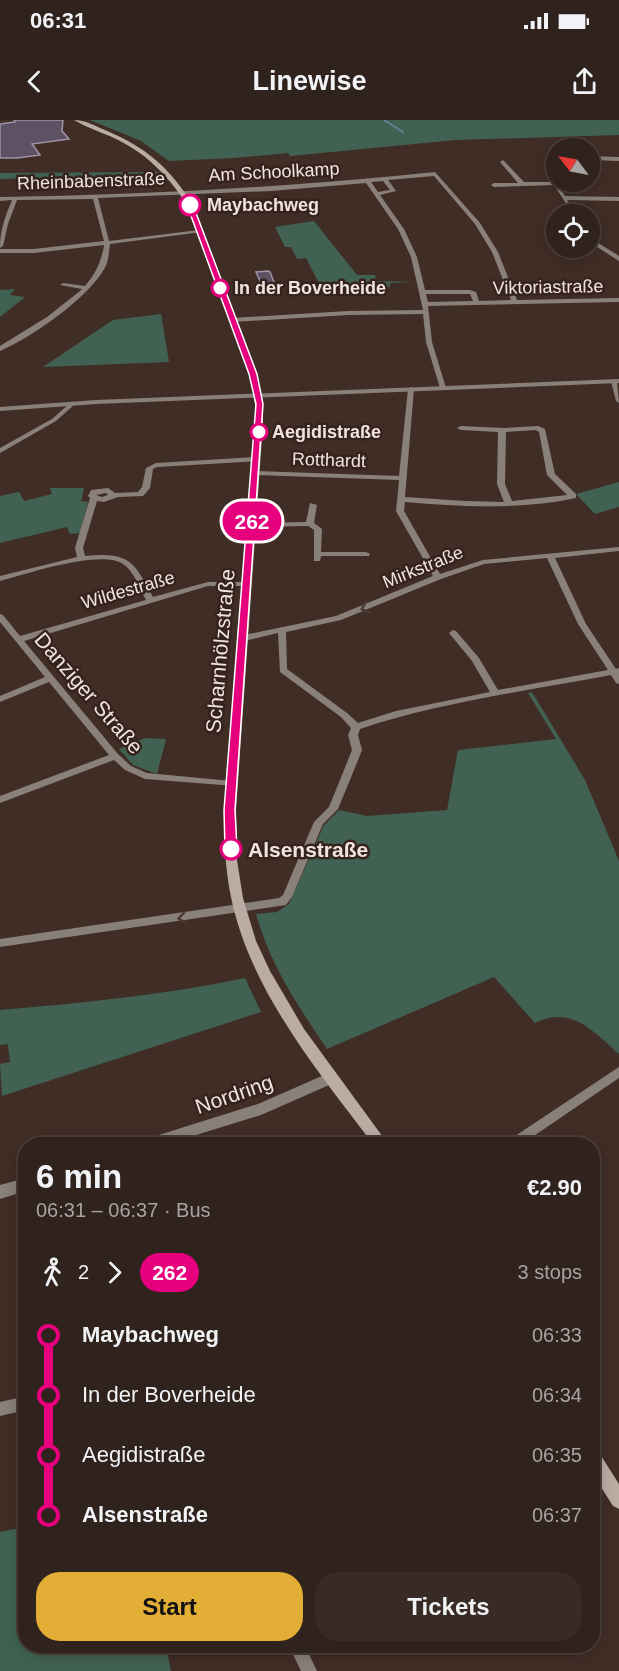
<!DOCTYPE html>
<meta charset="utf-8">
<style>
:root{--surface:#30221c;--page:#382a25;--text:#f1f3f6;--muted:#a8a4a3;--line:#4b3f3b;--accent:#e3ae35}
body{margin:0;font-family:Helvetica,sans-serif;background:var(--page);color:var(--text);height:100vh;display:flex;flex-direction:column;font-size:22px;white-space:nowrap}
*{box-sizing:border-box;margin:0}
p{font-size:20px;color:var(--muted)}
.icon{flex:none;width:33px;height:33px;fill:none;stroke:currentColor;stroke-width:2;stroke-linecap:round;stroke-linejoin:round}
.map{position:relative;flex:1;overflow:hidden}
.sheet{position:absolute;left:18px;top:1017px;width:582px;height:516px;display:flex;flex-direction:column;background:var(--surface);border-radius:24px;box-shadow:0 3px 15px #0003,0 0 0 2px var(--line)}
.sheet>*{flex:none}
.badge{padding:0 12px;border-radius:20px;font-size:21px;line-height:39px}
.needle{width:39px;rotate:302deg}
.buttons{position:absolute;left:546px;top:18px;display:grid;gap:12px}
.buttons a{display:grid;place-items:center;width:54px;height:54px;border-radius:50%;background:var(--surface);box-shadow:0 3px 15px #0003,0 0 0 2px var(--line);font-size:30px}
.map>.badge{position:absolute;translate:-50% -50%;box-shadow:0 0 0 3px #fff}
.legs{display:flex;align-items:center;gap:9px;height:66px;padding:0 18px;font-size:20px}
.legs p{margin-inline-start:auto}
.summary{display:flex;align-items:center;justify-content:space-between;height:102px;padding:0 18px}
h1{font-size:33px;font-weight:700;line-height:45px}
.action{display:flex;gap:12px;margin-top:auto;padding:12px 18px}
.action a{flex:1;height:69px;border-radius:24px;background:var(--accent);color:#111;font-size:24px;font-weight:700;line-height:69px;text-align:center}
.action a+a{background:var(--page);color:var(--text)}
ul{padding:0 18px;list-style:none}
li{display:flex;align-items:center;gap:21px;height:60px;font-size:22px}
li i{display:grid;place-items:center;width:9px;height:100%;margin:0 8px;background:currentColor}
li i::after{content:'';width:15px;height:15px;margin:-8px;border:4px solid;border-radius:50%;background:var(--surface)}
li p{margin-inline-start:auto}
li:first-child i{background:linear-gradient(#0000 50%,currentColor 0)}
li:last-child i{background:linear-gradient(currentColor 50%,#0000 0)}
.status{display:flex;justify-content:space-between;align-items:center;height:42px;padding:0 30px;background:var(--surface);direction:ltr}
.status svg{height:16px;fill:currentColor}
header{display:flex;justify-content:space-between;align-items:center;height:78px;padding:0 18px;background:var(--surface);font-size:27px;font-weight:700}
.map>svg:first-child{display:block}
</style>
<div class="status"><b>06:31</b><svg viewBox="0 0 49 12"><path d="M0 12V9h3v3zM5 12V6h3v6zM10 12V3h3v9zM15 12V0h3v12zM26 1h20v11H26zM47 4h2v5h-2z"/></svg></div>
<header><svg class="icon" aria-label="back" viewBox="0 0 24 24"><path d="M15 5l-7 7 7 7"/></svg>Linewise<svg class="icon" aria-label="share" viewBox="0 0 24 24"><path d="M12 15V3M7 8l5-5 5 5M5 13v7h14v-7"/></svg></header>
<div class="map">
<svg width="619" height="1551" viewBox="0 0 619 1551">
<rect width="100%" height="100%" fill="#402d26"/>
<!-- green -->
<g fill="#416252">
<path d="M90 0H619V15L456 20 290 36 288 33 234 38 169 41 141 21Z"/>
<path d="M158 52 162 56 0 59V53Z"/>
<path d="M314 101 357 155H375L376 161 416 162 390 163V167L322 169 306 138 297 139 291 127H285L275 107Z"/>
<path d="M15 169 10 175 25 177 0 197V170Z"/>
<path d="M161 194 169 242 43 247 113 200Z"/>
<path d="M619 362V387L595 394 576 374Z"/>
<path d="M50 368H84L81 381 88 382 80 413 70 414 67 407 0 423V376L19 372 24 381 52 374Z"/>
<path d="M532 572 585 660 619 741V934C593 911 571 885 535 903L494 857 327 929C298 886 270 845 256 794L277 792 289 784 324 705 339 690 367 696 447 690 458 630 556 619 528 573Z"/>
<path d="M145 618 166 619 157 654 133 645 119 629Z"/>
<path d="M245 858 261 892 2 976 0 944 10 942 8 924 0 925V890C82 883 164 875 245 858Z"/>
<path d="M25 1407 26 1526H166L171 1551H0V1412Z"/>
</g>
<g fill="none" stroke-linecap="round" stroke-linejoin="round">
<!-- stream -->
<path stroke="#5c8592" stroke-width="2" d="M384 0 403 12"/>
</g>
<!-- building -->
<g fill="#5d5163" stroke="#9f93a6" stroke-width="1.5">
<path d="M14 0H63L62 11 69 19 32 24 40 35 17 38H0V4L15 2Z"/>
<path d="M268 151 270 152 276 167 263 168 256 152Z"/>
</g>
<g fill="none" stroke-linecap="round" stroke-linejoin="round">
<!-- minor -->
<g fill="#89807a" fill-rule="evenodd">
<path d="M590 36 619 37V41L590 40Z"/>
<path d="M554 39H556V62L565 76 619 77V81L567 80 578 94H573L554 65 494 67 491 65 494 63H518L500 42 503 40 524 62H552L551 47Z"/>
<path d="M435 52 480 103 498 132 517 180 619 178V182L428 186 432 222 446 268 443 270 440 268 426 222 423 194 348 195 232 202 229 200 232 198 348 191 423 190 411 137 398 109 366 63 271 71 98 78 109 121 199 110 202 112 110 124C109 130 109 137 107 143 95 174 31 218 0 231V226L47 197 80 171 82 169 60 165 63 163 85 166C96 153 101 142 104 126V125L34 133H0V129H34L104 121 93 79 17 80 8 104 3 126 0 128C0 110 5 97 12 80L0 81V77C145 75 290 67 435 52ZM434 56 475 104 492 132 511 180 479 181 476 172 470 170H425L417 137 404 109 380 75 396 71 388 60ZM383 61 390 70 378 72 371 62ZM426 174H470L473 181 428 182Z"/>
<path d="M590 115 595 121 619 136V141L591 123Z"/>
<path d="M614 259 617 261 619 283 616 281 611 261Z"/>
<path d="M411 267 414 269 405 377 465 381 504 382 497 364 498 312 461 310 457 308 461 306 504 308 538 306 545 309 555 354 576 374V378C519 390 462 387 405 382L404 391 440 454 483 440 619 427V431L555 438 586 504 616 549 619 548V564L616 563 611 555C527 571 441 582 360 609L358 615 362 630 352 655 338 689 323 704 292 777 286 785 0 827V819L279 778 283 775 314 702 329 687 342 655 352 630 348 615 351 608 341 597 280 552 278 513 244 521 240 518 244 515 336 496 433 456 396 391 399 360 256 355 252 353 256 351 399 356 408 269ZM536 310 539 312 547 355 567 375 512 381 505 364 506 312ZM547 438 578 504 608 550 498 570 479 538 456 511 453 510 449 513 472 541 490 572 396 591 358 603 347 593 287 549 286 512 341 500 441 459 484 444Z"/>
<path d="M69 284 74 285 56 301 0 333V328L52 299Z"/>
<path d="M256 337H259V341L157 347 153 349 150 368 143 376 118 377 104 382 97 381 83 428 85 436C129 432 133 440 153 477L208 462H251V466H208L24 521 118 634 131 646 147 653 232 661 237 664 235 666 145 659 125 650 114 640 0 683V676L109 635 49 562 0 582V576L45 557 0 502V494L3 495 20 516 146 480C140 469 134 451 123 444 100 429 27 454 0 461V456L77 437 75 428 90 378 88 376 91 370 108 368 115 373 138 372 142 367 146 348 156 343ZM106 373 108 375 102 377 96 375Z"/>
<path d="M310 383 317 385 314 403 322 409 321 432H366L370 434 369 436H321L320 441H314V410L308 406 252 407 248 405 252 403 306 402Z"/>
<path d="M619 947V958L522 1024H507L509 1020Z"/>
<path d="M26 1276V1290L0 1296V1282Z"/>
<path d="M289 1526H305L317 1551H301Z"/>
</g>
<!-- tertiary -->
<g fill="#89807a" fill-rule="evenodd">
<path d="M619 259V263L96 284 0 291V287L96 280Z"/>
<path d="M331 952 336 954 338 958 336 962 261 995 167 1024H142L144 1020 149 1018 258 984Z"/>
<path d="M26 1058V1071L0 1079V1065Z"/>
</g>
<!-- secondary -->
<g fill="#baaca3" fill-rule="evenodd">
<path d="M74 0C85 0 95 6 105 10 147 28 169 47 193 85L257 254 263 284V303L236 690 237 740 243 778 256 821 270 851 304 909 388 1024H373C317 950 250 870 231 777 225 748 224 719 224 690L255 303V284L249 254 187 85C167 54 146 33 112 17 100 12 86 7 74 0Z"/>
<path d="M592 1329 598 1331 619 1364V1389L613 1386 592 1353Z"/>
</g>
</g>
<!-- one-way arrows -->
<defs><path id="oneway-chevron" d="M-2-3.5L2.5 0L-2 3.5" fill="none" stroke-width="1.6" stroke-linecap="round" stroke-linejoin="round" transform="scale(1.5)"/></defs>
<g stroke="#4b3a34">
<use href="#oneway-chevron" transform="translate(365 488) rotate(159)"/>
<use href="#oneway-chevron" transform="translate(182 798) rotate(172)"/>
</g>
<!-- line-1 -->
<path fill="#e6007e" stroke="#fff" stroke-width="1.5" d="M190 83 193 85 257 254 263 284 235 690 237 729 231 733 225 729 224 690 256 284 249 254 187 85Z"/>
<!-- markers -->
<g fill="#fff" stroke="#e6007e" stroke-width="3">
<circle cx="190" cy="85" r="10"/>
<circle cx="220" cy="168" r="8"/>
<circle cx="259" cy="312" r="8"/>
<circle cx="231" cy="729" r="10"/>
</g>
<g text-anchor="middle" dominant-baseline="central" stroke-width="5" stroke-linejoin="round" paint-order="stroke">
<!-- far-street labels -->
<g font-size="18" fill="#f1e4df" stroke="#36231d">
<text transform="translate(274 52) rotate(-3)">Am Schoolkamp</text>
<text transform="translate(91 61) rotate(-2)">Rheinbabenstraße</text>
<text transform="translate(548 167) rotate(-1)">Viktoriastraße</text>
<text transform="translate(329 340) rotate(2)">Rotthardt</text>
<text transform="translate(423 447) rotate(-22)">Mirkstraße</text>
<text transform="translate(128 470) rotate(-16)">Wildestraße</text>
</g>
<!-- far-stop labels -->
<g font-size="18" font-weight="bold" fill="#f1e4df" stroke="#36231d" text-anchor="start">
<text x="207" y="85">Maybachweg</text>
<text x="234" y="168">In der Boverheide</text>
<text x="272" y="312">Aegidistraße</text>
</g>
<!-- street labels -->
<g font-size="21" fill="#f1e4df" stroke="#36231d">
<text transform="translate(220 531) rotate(-85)">Scharnhölzstraße</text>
<text transform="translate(89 573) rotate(49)">Danziger Straße</text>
<text transform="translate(234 974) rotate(-19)">Nordring</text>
</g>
<!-- stop labels -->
<g font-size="21" font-weight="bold" fill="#f1e4df" stroke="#36231d" text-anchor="start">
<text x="248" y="729">Alsenstraße</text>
</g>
</g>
</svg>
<div class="buttons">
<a><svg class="needle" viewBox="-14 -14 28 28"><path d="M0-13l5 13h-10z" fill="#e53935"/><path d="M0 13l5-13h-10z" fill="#a8a4a3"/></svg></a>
<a><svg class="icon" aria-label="locate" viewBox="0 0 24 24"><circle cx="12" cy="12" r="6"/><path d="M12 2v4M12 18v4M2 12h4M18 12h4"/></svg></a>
</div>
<b class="badge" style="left:252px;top:401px;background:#e6007e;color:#fff">262</b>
<section class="sheet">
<div class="summary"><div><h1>6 min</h1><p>06:31 – 06:37 · Bus</p></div><b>€2.90</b></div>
<div class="legs"><svg class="icon" aria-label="walk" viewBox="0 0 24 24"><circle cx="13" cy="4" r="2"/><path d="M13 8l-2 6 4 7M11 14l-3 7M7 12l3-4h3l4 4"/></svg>2<svg class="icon" aria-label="forward" viewBox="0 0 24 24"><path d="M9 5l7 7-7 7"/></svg><b class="badge" style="background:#e6007e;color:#fff">262</b><p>3 stops</p></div>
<ul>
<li><i style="color:#e6007e"></i><b>Maybachweg</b><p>06:33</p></li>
<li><i style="color:#e6007e"></i><span>In der Boverheide</span><p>06:34</p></li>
<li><i style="color:#e6007e"></i><span>Aegidistraße</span><p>06:35</p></li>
<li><i style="color:#e6007e"></i><b>Alsenstraße</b><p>06:37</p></li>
</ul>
<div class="action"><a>Start</a><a>Tickets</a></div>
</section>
</div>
